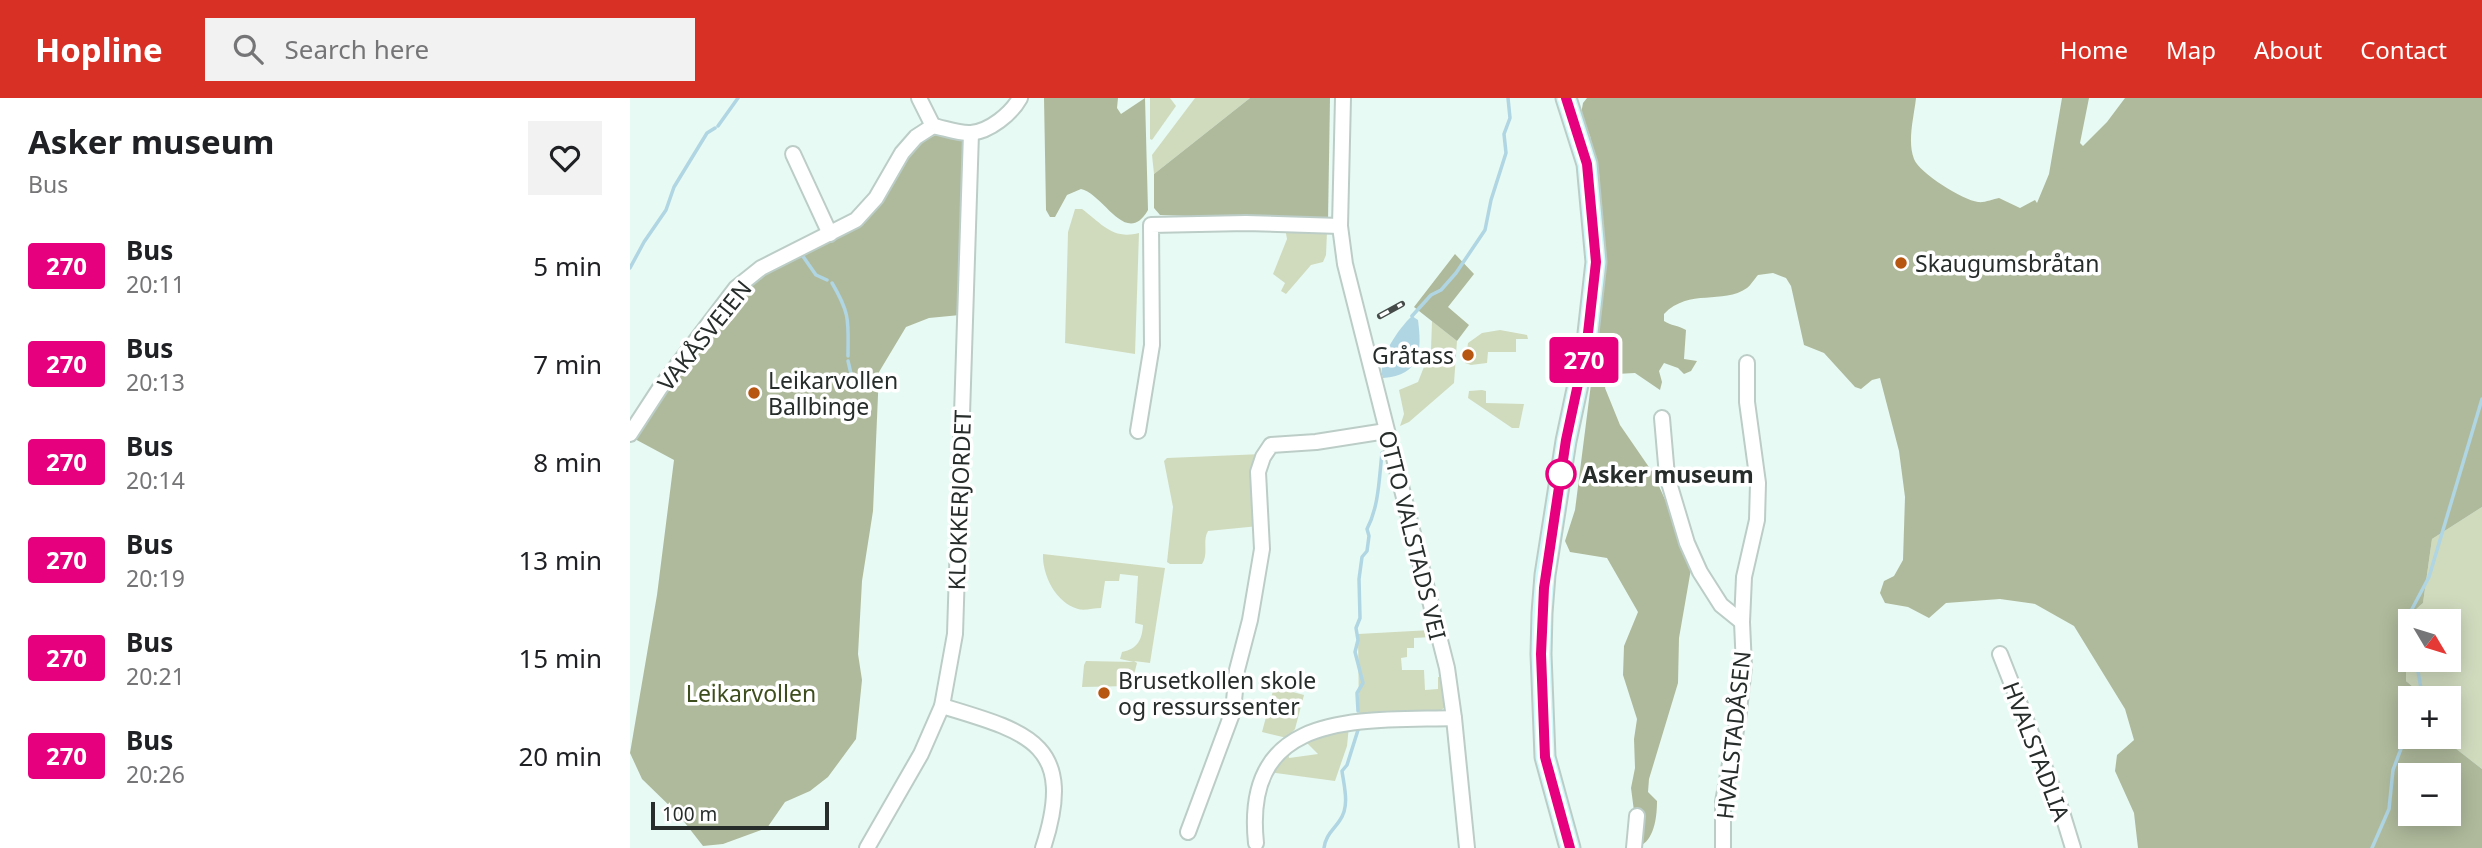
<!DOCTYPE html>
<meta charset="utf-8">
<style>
:root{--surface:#fff;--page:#f2f2f2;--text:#202124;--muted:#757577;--accent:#d93025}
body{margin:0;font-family:"Noto Sans",sans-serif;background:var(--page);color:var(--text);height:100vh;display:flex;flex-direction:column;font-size:26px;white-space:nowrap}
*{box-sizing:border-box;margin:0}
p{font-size:23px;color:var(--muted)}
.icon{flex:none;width:38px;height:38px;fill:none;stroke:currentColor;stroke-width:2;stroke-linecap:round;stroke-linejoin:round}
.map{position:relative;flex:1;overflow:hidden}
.sheet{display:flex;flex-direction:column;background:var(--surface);width:630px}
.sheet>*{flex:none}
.badge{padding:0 14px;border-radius:5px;font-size:24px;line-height:46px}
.needle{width:46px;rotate:128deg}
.controls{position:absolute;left:1768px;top:511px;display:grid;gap:14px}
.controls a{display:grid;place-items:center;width:63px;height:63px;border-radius:0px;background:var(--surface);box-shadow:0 4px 18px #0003;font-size:35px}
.scale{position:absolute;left:21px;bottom:18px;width:178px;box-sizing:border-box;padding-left:7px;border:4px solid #272d2b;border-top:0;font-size:19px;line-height:24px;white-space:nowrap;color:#272d2b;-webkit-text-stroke:5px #fff;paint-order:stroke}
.map>.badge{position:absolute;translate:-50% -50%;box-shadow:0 0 0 4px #fff}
.round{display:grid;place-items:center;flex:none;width:74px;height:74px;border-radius:0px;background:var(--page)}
.summary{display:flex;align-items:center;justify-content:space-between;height:119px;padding:0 28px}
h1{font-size:33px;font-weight:700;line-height:52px}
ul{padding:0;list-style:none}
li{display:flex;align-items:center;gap:21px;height:98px;padding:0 28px}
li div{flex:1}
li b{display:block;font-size:26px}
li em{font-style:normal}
li .badge{min-width:77px;font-weight:700;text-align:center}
header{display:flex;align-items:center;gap:42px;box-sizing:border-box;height:98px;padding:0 35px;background:var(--accent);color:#fff}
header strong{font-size:33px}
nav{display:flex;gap:38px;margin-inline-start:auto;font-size:24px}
.search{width:490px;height:63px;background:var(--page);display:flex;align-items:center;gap:18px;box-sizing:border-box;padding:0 24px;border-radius:0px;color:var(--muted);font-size:26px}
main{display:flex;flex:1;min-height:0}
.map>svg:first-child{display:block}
</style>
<header>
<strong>Hopline</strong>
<div class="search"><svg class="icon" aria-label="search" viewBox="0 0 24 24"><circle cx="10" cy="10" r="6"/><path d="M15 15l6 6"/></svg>Search here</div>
<nav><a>Home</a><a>Map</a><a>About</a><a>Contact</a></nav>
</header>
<main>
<section class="sheet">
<div class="summary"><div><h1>Asker museum</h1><p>Bus</p></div><a class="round"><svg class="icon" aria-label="heart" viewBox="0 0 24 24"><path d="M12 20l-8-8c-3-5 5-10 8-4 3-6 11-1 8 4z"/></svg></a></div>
<ul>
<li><span class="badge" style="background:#e6007e;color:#fff">270</span><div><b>Bus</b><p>20:11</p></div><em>5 min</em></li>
<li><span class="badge" style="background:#e6007e;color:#fff">270</span><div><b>Bus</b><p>20:13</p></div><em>7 min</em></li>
<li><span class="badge" style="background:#e6007e;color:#fff">270</span><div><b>Bus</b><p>20:14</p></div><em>8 min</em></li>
<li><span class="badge" style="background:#e6007e;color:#fff">270</span><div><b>Bus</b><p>20:19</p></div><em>13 min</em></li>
<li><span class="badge" style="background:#e6007e;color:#fff">270</span><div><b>Bus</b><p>20:21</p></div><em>15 min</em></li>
<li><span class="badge" style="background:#e6007e;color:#fff">270</span><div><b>Bus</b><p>20:26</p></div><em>20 min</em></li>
</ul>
</section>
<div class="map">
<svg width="1852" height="750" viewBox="0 0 1852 750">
<rect width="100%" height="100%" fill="#e8faf4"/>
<!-- green -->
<g fill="#d0dbbe" fill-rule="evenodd">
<path d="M520 0H540L546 8 522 42 520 41Z"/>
<path d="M565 0H620L524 76 522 57Z"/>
<path d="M445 111H452C472 126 483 142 509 135L505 256 435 245 438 134Z"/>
<path d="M655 130 697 134 696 157 693 164 681 167 656 196 651 193 655 185 643 176 657 141Z"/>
<path d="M802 223 827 243 824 285 779 324 770 328 774 316 769 292 788 284 801 251Z"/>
<path d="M870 232 897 237 898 241H886V254H858L857 265 841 267 835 265 838 245 852 235Z"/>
<path d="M852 292 856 293V305L894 306 889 330H882L838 300 839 293Z"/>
<path d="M632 356 629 428 578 433C572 443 579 456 572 466H540L537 464 543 409 534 363 537 360Z"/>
<path d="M1852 409V671L1811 639H1818V600H1796L1776 583V520L1793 505 1802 441ZM1780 523H1818V562H1780Z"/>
<path d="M413 456 535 470 520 565 504 563 507 565 501 588 452 589 454 567 456 563 504 564 490 561 492 554C508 551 512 541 513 527L505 525 508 478 490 476 489 483H475L471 510C464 510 454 513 448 511 426 505 412 477 413 456Z"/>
<path d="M801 532 803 539 784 540V550H777V559L771 560 772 572H794L795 592 808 591V579H811L816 608 808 615 729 618 728 536Z"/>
<path d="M644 589 674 597 665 631 657 640 632 634Z"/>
<path d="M719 628 717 648 705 683 638 674 658 654 659 660 688 656 676 644Z"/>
</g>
<!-- forest -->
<g fill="#afba9c" fill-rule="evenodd">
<path d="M414 0H488L487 10 491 16 515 0 518 112C496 150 474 96 451 91L437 97 425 119H420L416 112Z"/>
<path d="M620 0H700L698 123 530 117 524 110V76Z"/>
<path d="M957 0H1286C1284 19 1277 43 1284 61 1289 75 1333 102 1348 104 1354 105 1363 101 1369 100L1390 110 1405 102 1407 105 1419 76 1432 0H1459L1450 45 1453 48 1477 24 1495 0H1852V409L1802 441 1793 505 1776 520V583L1796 600H1780V639H1811L1852 671V750H1508L1504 715 1485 673 1487 657 1504 642 1495 611 1444 528 1405 506 1370 501 1316 505 1299 520 1278 509 1255 505 1250 495 1254 483 1264 478 1273 462 1275 399 1269 353 1250 280 1242 282 1231 291 1225 289 1194 255 1174 247 1161 188 1156 180 1143 175 1128 177C1125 180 1121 187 1117 190 1093 207 1059 190 1034 216V223C1041 228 1048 227 1056 232L1054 261 1067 263 1061 273 1054 276 1048 270 1034 265 1029 273 1032 284 1030 292 1005 275 986 276 977 282 975 290 990 327 1023 375 1058 452 1061 471 1049 540 1048 585 1019 681 1018 694 1027 703C1027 717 1025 739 1012 747L1008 744 1001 690 1005 670 1004 641 1007 621 993 577 994 548 1008 514 977 460 940 454 935 443 945 412 972 199 974 157 969 75 960 38 951 16 953 5ZM1780 677H1818V716H1780Z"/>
<path d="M306 37H320L331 41 335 48 330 217 299 220 276 229 249 274 243 413 232 483 228 556 232 582 226 641 198 679 180 693 155 704 137 730 93 746 73 748 48 716 12 681 0 655 27 497 44 362 3 340 81 231 119 185 142 170 227 129 277 57 290 44Z"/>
<path d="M825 156 844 176 818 209 839 227 827 243 784 209Z"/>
</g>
<!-- water -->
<path fill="#b0d5e3" d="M782 218 788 222C792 253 791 277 753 280 746 262 769 230 782 218Z"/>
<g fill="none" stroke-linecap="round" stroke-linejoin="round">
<!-- stream -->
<g stroke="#b0d5e3" stroke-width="3.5">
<path d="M88 28 108 0"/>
<path d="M172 157 186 177 197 182"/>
<path d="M0 170 14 144 36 112 44 89 77 35 85 30"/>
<path d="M202 185C221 217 218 224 218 258"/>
<path d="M782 218 801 197 811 192 826 175 855 132 861 102 876 55 874 36 880 20 878 0"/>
<path d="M218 263 222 280"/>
<path d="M1780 550 1775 540 1774 526 1799 479 1852 301"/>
<path d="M1786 562 1792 596 1790 600"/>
<path d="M728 613 727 595 733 585 725 554 728 542 726 530 730 520 729 481 732 459 737 453 739 438 737 431C749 408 749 381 752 355"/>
<path d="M694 750C696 736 703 733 710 722 720 708 714 688 712 673L717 667 728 632"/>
<path d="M1742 750 1759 711 1763 672 1780 627"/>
</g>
<!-- minor casing -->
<g stroke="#bccdc7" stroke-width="18">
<g id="minor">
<path d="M289 0 303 28"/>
<path d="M713 0 710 128 715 166 817 570 824 620 837 750"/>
<path d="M163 56 200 136"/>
<path d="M1032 320 1037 378 1057 445 1070 474 1091 507 1112 524"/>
<path d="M508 333 522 247 521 127 616 125 710 128"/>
<path d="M0 336 30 290 106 190 131 170 226 122 246 100 272 55 286 39 303 28C314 30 330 36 341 35 360 33 381 16 390 0"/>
<path d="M1370 556 1431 711 1443 750"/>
<path d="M312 608C399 634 447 646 413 750"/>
<path d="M558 734 603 613 607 572 620 522 632 451 628 374 633 359 641 347 686 344 756 333"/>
<path d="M626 745C612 611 729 623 824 620"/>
<path d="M237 750 291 656 312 608 325 536 341 35"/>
<path d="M1004 750 1007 718"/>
<path d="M1093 750V704L1108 621 1114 569 1112 524 1114 479 1127 422 1128 385 1117 304V265"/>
</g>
</g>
<!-- secondary casing -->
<g stroke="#bccdc7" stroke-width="23">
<path id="secondary" d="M936 0 957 66 966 164 957 244 936 343 915 477 912 515 911 556 915 659 940 750"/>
</g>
<!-- minor -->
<use href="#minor" stroke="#fff" stroke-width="14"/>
<!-- secondary -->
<use href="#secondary" stroke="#d0fafb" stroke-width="19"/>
<!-- rail casing -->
<g stroke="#444b49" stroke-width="6">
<path id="rail" d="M750 218 772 206"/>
</g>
<!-- rail -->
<use href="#rail" stroke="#fff" stroke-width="3.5" stroke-dasharray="10" stroke-linecap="butt"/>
</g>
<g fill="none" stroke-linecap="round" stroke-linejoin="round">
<!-- line casing -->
<g stroke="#fff" stroke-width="16">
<path id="line" d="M936 0 957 66 966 164 957 244 936 342 914 490 911 556 915 659 940 750"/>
</g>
<!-- line -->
<use href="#line" stroke="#e6007e" stroke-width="10"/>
</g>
<!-- markers -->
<g fill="#b65610" stroke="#fff" stroke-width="2.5">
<circle cx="1271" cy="165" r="7"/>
<circle cx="838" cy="257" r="7"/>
<circle cx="124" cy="295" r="7"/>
<circle cx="474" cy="595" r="7"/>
</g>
<circle fill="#fff" stroke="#e6007e" stroke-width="3.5" cx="931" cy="376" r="14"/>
<g text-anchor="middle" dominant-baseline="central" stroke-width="7" stroke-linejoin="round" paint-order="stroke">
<!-- poi labels -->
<g font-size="23" fill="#272d2b" stroke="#fff" text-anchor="start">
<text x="1285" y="165">Skaugumsbråtan</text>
<text x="824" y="257" text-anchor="end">Gråtass</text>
<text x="138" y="282">Leikarvollen<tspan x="138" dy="26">Ballbinge</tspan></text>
<text x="488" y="582">Brusetkollen skole<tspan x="488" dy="26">og ressurssenter</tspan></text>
</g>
<!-- street labels -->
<g font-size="23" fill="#272d2b" stroke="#fff">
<text transform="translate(74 237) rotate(-51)">VAKÅSVEIEN</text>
<text transform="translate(329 402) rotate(-88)">KLOKKERJORDET</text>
<text transform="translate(783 437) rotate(76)">OTTO VALSTADS VEI</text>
<text transform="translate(1103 637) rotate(-84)">HVALSTADÅSEN</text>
<text transform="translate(1407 653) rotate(69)">HVALSTADLIA</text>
</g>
<!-- stop labels -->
<g font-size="23" font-weight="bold" fill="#272d2b" stroke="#fff" text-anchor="start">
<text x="952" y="376">Asker museum</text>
</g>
<!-- park labels -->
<g font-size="23" fill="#3e4d1d" stroke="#fff">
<text x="121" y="595">Leikarvollen</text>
</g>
</g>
</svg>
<div class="controls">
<a><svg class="needle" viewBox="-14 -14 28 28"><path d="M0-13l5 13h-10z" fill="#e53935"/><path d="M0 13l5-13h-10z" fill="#757577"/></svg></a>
<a>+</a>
<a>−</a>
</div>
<div class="scale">100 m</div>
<b class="badge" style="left:954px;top:262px;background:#e6007e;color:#fff">270</b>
</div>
</main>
